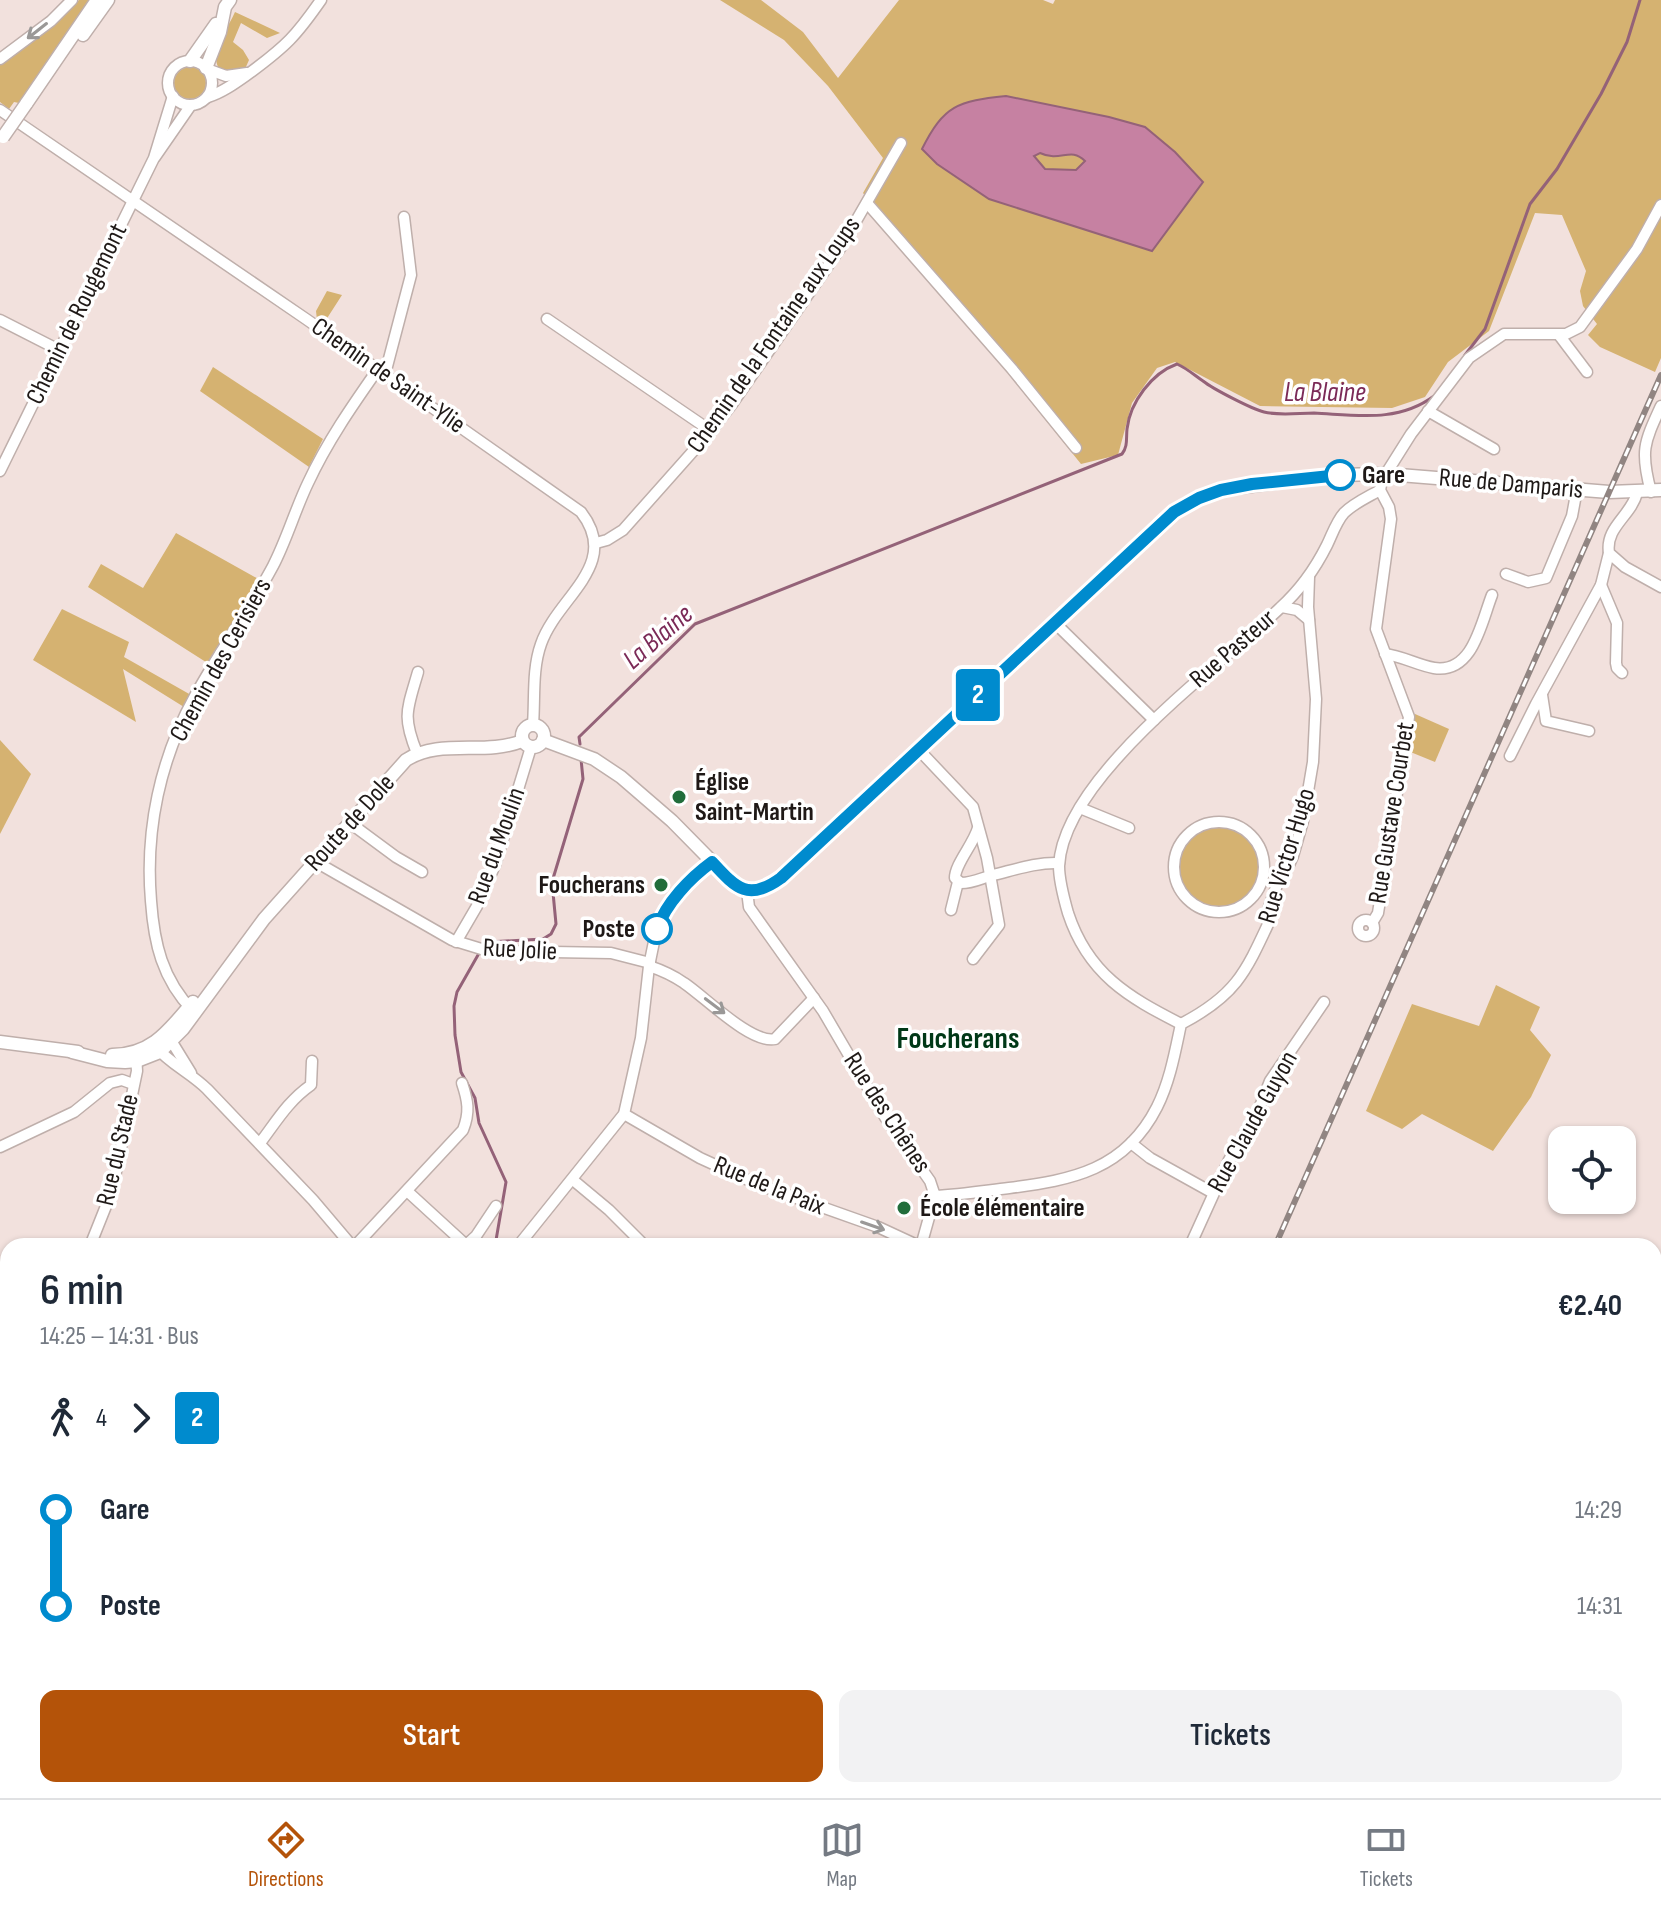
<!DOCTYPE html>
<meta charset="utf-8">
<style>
:root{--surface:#fff;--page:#f2f2f3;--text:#1f2937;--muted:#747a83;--line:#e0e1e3;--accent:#b45309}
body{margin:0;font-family:"Sofia Sans Condensed",sans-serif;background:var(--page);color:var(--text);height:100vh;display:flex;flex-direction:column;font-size:30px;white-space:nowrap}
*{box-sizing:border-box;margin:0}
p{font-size:26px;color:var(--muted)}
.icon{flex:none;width:44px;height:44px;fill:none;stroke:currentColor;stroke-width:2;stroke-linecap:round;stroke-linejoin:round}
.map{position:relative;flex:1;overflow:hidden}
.side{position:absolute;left:0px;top:1238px;width:1662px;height:560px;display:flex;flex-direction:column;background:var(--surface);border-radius:24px 24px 0 0;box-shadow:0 2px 6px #0004}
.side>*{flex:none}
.badge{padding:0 16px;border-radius:6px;font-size:28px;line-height:52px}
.buttons{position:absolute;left:1548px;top:1126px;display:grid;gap:16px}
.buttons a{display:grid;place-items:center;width:88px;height:88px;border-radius:16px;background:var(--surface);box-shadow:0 2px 6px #0004;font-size:40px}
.map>.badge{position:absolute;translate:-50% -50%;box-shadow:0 0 0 4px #fff}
.legs{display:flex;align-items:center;gap:12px;height:88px;padding:0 40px;font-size:26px}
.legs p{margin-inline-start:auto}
.headline{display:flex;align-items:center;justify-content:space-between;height:136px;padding:0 40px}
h1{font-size:44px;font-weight:600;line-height:60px}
.primary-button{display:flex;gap:16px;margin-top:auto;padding:16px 40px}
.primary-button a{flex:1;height:92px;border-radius:16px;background:var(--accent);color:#fff;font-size:32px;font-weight:600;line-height:92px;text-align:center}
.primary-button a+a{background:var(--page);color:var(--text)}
ul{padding:0 40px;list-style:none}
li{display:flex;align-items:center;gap:28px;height:96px;font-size:30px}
li i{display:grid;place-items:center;width:12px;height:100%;margin:0 10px;background:currentColor}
li i::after{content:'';width:20px;height:20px;margin:-10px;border:6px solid;border-radius:50%;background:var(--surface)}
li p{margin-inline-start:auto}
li:first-child i{background:linear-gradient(#0000 50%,currentColor 0)}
li:last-child i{background:linear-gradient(currentColor 50%,#0000 0)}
.menu{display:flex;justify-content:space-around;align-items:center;height:112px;border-top:2px solid var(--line);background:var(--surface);font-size:22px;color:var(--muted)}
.menu a{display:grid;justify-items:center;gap:4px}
.menu .active{color:var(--accent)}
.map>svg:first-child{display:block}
</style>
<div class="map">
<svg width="1661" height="1798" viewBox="0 0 1661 1798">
<rect width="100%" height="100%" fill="#f2e1dd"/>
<!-- green -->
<g fill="#d5b271">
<path d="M79 0H89L19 103 14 102 9 109 0 102V65L52 27Z"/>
<path d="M720 0H761L803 32 838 78 899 0H1043L1053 4 1055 0H1661V358L1655 372 1600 347 1588 335 1597 324 1583 306 1580 291 1586 271 1562 215 1535 213 1489 331 1448 362 1425 397 1392 408 1260 406 1175 362 1157 368 1132 403 1118 455 1081 464 863 193 883 158 828 86 784 40Z"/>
<path d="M235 12 280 33 267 38 241 23 233 42 243 50 249 60 245 69 231 72 218 67C210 48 228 29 235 12Z"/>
<circle cx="190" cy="83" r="16"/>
<path d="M327 291 342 295 324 323 370 358 317 320 316 311Z"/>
<path d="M213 367 323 439 309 467 200 391Z"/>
<path d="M176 533 262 581 209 664 88 587 101 564 143 588Z"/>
<path d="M62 609 129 642 124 657 191 695 184 707 123 669 136 722 33 660Z"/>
<path d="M1415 714 1449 729 1435 762 1408 751Z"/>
<path d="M0 740 31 774 0 834Z"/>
<circle cx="1219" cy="867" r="42"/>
<path d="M1496 985 1540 1007 1530 1030 1551 1055 1531 1097 1493 1151 1422 1114 1402 1129 1366 1111 1412 1004 1479 1026Z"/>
<path d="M1661 1474V1798H1063L1067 1790H1654V1477Z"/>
<path d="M8 1475V1549L0 1545V1487Z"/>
<path d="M8 1576V1790H158L154 1798H0V1587Z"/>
</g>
<!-- water -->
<path fill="#c681a2" stroke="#946278" stroke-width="2" fill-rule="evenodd" d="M1006 96 1109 117 1145 127 1175 152 1203 182 1152 251 989 199 937 164 922 149C944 105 958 101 1006 96ZM1040 153C1061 163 1070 146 1085 161L1076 170 1045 169 1034 156Z"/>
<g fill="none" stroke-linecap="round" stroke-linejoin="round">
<!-- stream -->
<g stroke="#946278" stroke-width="3">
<path d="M1465 355 1485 329 1530 204 1557 169 1601 94 1627 42 1640 0"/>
<path d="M580 744 579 737 695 624 1122 454C1128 446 1126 439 1127 429 1130 402 1152 373 1177 364 1188 369 1194 375 1203 381 1213 389 1252 409 1264 412 1279 416 1299 413 1314 413 1356 415 1398 423 1434 396"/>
<path d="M483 945 488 942 543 939 551 934 556 924 552 882 583 779 581 759"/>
<path d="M478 955 457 992 454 1006 455 1035 461 1072 475 1098 479 1123 506 1182 495 1246"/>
<path d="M69 1798 77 1790"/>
</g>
<!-- minor casing -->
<g stroke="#bfafab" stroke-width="13">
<g id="minor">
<path d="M0 59 51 21 72 0"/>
<circle cx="190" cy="83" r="22"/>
<path d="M207 69 226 76 247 73"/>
<path d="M208 97C224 92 238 81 251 72 286 46 296 36 321 0"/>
<path d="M0 110 306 319 581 512C622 565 557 597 541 644 532 669 535 698 533 725"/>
<path d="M155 157 191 105"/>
<path d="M867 203 1012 369 1076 448"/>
<path d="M547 319 711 431"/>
<path d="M0 320 59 350"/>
<path d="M1559 335 1587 372"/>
<path d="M385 374 411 275 404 217"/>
<path d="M1428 411 1494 449"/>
<path d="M0 471 154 158 173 96"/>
<path d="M1651 492C1640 451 1644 443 1661 406"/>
<path d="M1637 493C1631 516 1605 527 1609 553L1625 567 1661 587"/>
<path d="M596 543 607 540 623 530 711 431 732 404 841 247 901 143"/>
<path d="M1506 574 1528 582 1546 578 1572 516 1577 489"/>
<path d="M1601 585 1617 623 1616 663 1617 668 1622 673"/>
<path d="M1282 607 1297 610 1309 620"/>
<path d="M1055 623 1154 720"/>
<path d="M1385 654C1402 656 1417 665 1434 668 1473 674 1481 623 1492 595"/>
<path d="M1542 695 1546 721 1589 731"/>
<path d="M919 750 973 807 987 858 999 925 973 959"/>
<path d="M417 753C402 716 407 710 418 672"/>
<path d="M1510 756 1536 704 1601 585 1609 553"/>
<path d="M1080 808 1129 828"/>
<circle cx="1219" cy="867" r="45"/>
<path d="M350 823 396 857 422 872"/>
<path d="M978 828C973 845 955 864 955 878L961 883C974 883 981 878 993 875 1014 870 1037 862 1059 863"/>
<path d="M316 862 452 940 488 951 611 953 650 963"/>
<path d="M747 891 749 907 823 1011 885 1117 930 1181 935 1196C960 1195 984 1191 1009 1188 1072 1180 1125 1170 1157 1107 1170 1081 1175 1052 1181 1024 1235 996 1245 974 1270 920L1268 910 1282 871 1288 867 1293 856 1303 821 1313 762 1316 699 1308 607 1309 577"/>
<path d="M951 910 958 882"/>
<circle cx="1366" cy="928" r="8"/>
<path d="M1372 923 1378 913 1409 717 1376 629 1391 519 1389 507 1380 490 1382 480 1411 434 1469 358 1504 334H1566L1580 327 1637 249 1661 205"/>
<path d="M456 942 477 906 495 865 531 747"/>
<path d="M649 966C661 970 674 976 684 983 705 997 751 1044 775 1039L814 998"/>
<path d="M193 1011C162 979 154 943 151 901 145 830 160 759 195 696 219 652 249 611 273 566 287 539 295 510 308 483 327 442 352 406 378 369"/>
<path d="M1181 1024C1128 997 1088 974 1068 913 1064 899 1059 881 1059 866 1063 777 1220 666 1280 608 1300 590 1315 569 1327 545 1332 535 1336 522 1344 513 1354 503 1368 497 1380 490"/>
<path d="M167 1034 191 1073"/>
<path d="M155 1046C170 1064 191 1073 207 1089L313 1200 352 1246"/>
<path d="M624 1114 700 1158 757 1184 878 1227 919 1246"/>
<path d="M260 1143C276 1122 288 1101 311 1085L312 1061"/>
<path d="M1131 1143 1150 1158 1213 1193"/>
<path d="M0 1147 74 1112 110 1083 122 1080 133 1084"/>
<path d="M573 1180 609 1210 645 1246"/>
<path d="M407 1191 466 1245"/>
<path d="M90 1246 112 1191 137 1071 136 1055"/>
<path d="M355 1246 463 1130C470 1112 468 1101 462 1083"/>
<path d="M465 1246 476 1236 496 1206"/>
<path d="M518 1246 624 1114 641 1038 649 966 657 927 690 879 712 862"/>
<path d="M921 1246 935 1196"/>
<path d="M1190 1246 1229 1160 1259 1109 1270 1081 1324 1002"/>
<path d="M0 1383 8 1372"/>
<path d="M0 1434 8 1442"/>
<path d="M1654 1467 1661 1464"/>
<path d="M403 1790 409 1798"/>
<path d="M647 1790 651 1798"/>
<path d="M749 1790 764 1798"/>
<path d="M213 1798 214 1790"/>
<path d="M326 1798V1790"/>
<path d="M511 1798 512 1795"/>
<path d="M689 1798 693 1790"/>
<path d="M1000 1798 1003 1790"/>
<path d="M1059 1798 1062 1790"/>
</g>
</g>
<!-- major casing -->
<g stroke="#bfafab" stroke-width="15">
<g id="major">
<path d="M83 35 108 0"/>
<path d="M190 61 216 24"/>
<path d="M206 68 220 32 225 7 230 0"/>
<path d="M26 104 97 0"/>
<circle cx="533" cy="736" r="11"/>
<path d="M543 740 594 759 621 777 672 821 738 888 747 891 760 890 781 878 1157 526 1186 504 1221 490 1332 475 1387 474 1609 492 1661 490"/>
<path d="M0 1042 78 1052"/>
<path d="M72 1052 107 1061 125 1062 137 1061 160 1052 183 1029 264 919 406 760C441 738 484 756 522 741"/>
<path d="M112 1055C152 1055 169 1030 193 1002"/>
</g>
</g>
<!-- minor -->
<use href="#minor" stroke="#fff" stroke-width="10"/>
<!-- major -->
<use href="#major" stroke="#fff" stroke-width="12"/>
<!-- rail casing -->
<g stroke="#918582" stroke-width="6">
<g id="rail">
<path d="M1275 1246 1661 375"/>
<path d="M1031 1798 1035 1790"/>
</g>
</g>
<!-- rail -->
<use href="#rail" stroke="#fff" stroke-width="3" stroke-dasharray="9" stroke-linecap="butt"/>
<!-- major-bridge casing -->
<g stroke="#bfafab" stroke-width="15" stroke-linecap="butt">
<path id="major-bridge" d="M3 137 26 104"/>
</g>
<!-- major-bridge -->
<use href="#major-bridge" stroke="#fff" stroke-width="12"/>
</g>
<!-- one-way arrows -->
<defs><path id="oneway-shaft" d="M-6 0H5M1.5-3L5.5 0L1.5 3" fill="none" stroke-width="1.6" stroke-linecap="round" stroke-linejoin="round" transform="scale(2)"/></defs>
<g stroke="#9a9897">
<use href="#oneway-shaft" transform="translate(37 31) rotate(142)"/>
<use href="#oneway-shaft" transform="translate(715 1006) rotate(37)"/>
<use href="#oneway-shaft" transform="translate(873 1226) rotate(19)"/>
</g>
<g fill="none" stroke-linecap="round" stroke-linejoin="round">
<!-- line-1 casing -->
<g stroke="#fff" stroke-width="18">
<path id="line-1" d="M657 929C666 903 690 878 712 862 736 888 748 902 781 878L1174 512 1199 498 1221 490 1252 484 1340 475"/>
</g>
<!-- line-1 -->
<use href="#line-1" stroke="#008bce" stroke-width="12"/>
</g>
<!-- markers -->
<g fill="#fff" stroke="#008bce" stroke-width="4">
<circle cx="1340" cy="475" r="14"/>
<circle cx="657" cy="929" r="14"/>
</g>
<g fill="#216d3b" stroke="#fff" stroke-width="3">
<circle cx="679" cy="797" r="8"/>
<circle cx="661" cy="885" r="8"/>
<circle cx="904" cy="1208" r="8"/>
</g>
<g text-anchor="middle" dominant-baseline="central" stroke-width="7" stroke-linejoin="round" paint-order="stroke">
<!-- street labels -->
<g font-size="26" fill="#1f1917" stroke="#fff">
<text transform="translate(77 314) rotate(-64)">Chemin de Rougemont</text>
<text transform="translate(774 335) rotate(-55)">Chemin de la Fontaine aux Loups</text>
<text transform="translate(388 376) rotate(35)">Chemin de Saint-Ylie</text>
<text transform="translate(1511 484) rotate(5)">Rue de Damparis</text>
<text transform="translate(1233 649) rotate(-41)">Rue Pasteur</text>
<text transform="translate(221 660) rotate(-61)">Chemin des Cerisiers</text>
<text transform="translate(1392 813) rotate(-81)">Rue Gustave Courbet</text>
<text transform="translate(350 823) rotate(-48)">Route de Dole</text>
<text transform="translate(497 846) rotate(-70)">Rue du Moulin</text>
<text transform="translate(1287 856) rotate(-73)">Rue Victor Hugo</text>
<text transform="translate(520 950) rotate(3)">Rue Jolie</text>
<text transform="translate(887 1113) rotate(57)">Rue des Chênes</text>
<text transform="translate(1253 1122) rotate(-61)">Rue Claude Guyon</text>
<text transform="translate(118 1150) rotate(-77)">Rue du Stade</text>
<text transform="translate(769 1186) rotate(22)">Rue de la Paix</text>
</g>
<!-- stop labels -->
<g font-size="26" font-weight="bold" fill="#1f1917" stroke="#fff" text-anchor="start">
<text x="1362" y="475">Gare</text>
<text x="635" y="929" text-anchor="end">Poste</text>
</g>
<!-- poi labels -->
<g font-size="26" font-weight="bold" fill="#1f1917" stroke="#fff" text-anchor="start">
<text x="695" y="782">Église<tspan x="695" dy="30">Saint-Martin</tspan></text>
<text x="645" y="885" text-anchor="end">Foucherans</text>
<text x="920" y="1208">École élémentaire</text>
</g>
<!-- water labels -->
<g font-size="28" font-style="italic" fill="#7b2a57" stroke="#fff">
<text x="1325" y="392">La Blaine</text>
<text transform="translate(658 637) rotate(-41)">La Blaine</text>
</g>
<!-- quarter labels -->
<g font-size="30" font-weight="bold" fill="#003817" stroke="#fff">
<text x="958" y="1039">Foucherans</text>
</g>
</g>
</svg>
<div class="buttons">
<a><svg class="icon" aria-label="locate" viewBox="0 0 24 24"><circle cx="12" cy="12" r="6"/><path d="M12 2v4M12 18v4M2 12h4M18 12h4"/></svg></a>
</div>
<b class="badge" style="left:978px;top:695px;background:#008bce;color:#fff">2</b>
<section class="side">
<div class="headline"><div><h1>6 min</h1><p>14:25 – 14:31 · Bus</p></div><b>€2.40</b></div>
<div class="legs"><svg class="icon" aria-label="walk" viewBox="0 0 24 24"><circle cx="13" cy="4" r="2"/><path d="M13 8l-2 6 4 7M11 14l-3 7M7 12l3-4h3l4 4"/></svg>4<svg class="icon" aria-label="forward" viewBox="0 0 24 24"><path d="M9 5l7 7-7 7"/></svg><b class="badge" style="background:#008bce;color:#fff">2</b></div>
<ul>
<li><i style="color:#008bce"></i><b>Gare</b><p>14:29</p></li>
<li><i style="color:#008bce"></i><b>Poste</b><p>14:31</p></li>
</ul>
<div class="primary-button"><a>Start</a><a>Tickets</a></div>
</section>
</div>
<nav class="menu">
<a class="active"><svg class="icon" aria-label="directions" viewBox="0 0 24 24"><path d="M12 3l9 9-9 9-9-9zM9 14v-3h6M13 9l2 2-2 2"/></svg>Directions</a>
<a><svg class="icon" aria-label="map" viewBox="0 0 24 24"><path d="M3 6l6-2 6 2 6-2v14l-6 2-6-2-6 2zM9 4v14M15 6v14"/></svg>Map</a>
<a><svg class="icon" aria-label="tickets" viewBox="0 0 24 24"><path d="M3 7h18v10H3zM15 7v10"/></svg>Tickets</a>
</nav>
